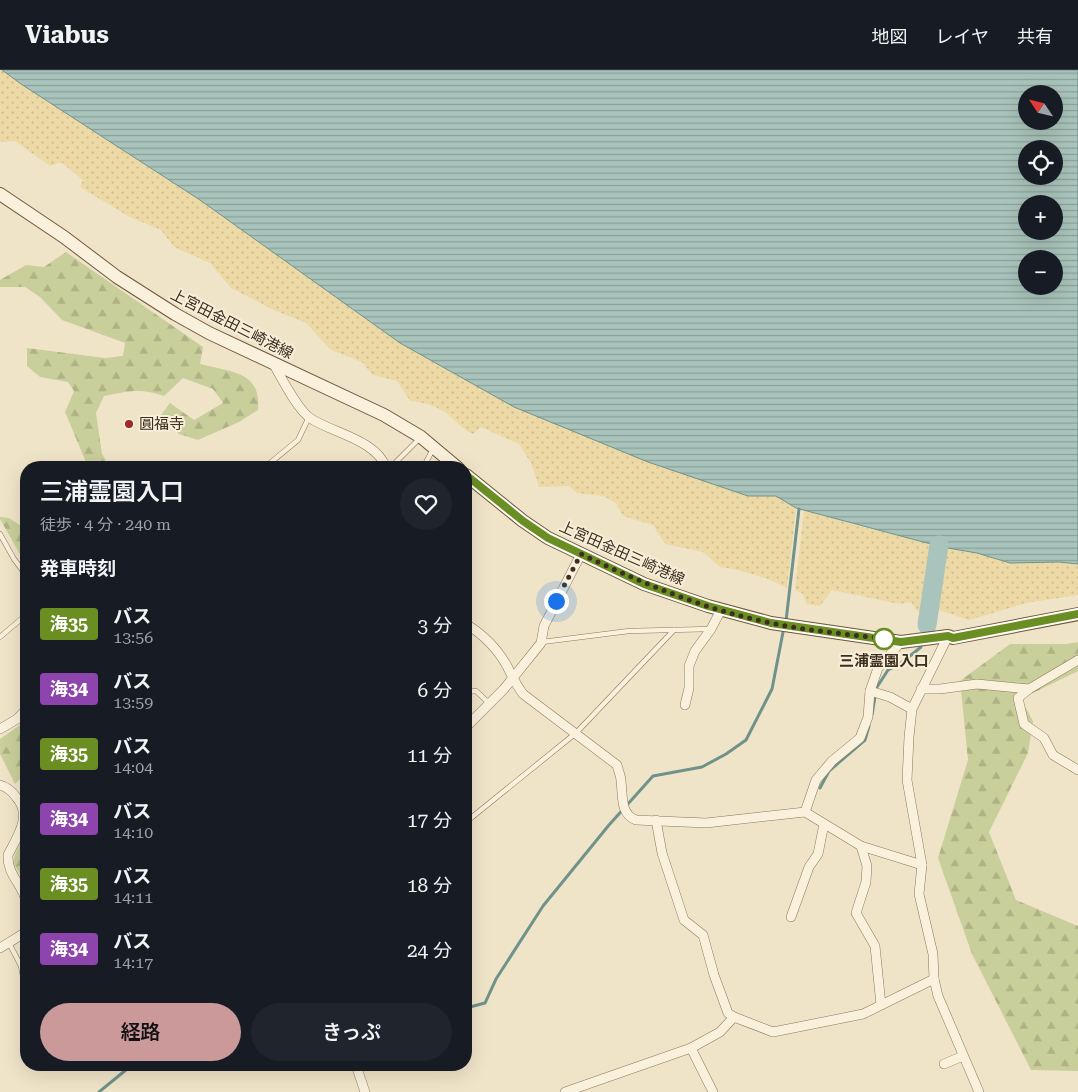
<!DOCTYPE html>
<html lang="ja">
<meta charset="utf-8">
<style>
:root{--surface:#171b24;--page:#20242c;--text:#f1f3f6;--muted:#9ea1a6;--line:#363941;--accent:#cc999b}
body{margin:0;font-family:"Roboto Serif","Noto Sans JP",serif;background:var(--page);color:var(--text);height:100vh;display:flex;flex-direction:column;font-size:19px;white-space:nowrap}
*{box-sizing:border-box;margin:0}
p{font-size:16px;color:var(--muted)}
.icon{flex:none;width:28px;height:28px;fill:none;stroke:currentColor;stroke-width:2;stroke-linecap:round;stroke-linejoin:round}
.map{position:relative;flex:1;overflow:hidden}
.panel{position:absolute;left:20px;top:391px;width:452px;height:610px;display:flex;flex-direction:column;background:var(--surface);border-radius:20px;box-shadow:0 5px 20px #0002}
.panel>*{flex:none}
.badge{padding:0 10px;border-radius:4px;font-size:18px;line-height:32px}
.needle{width:32px;rotate:305deg}
.buttons{position:absolute;left:1018px;top:15px;display:grid;gap:10px}
.buttons a{display:grid;place-items:center;width:45px;height:45px;border-radius:50%;background:var(--surface);box-shadow:0 5px 20px #0002;font-size:25px}
.you{position:absolute;width:25px;height:25px;margin:-12px;border:4px solid #fff;border-radius:50%;background:#1a73e8;box-shadow:0 0 0 8px #1a73e833}
.map>.badge{position:absolute;translate:-50% -50%;box-shadow:0 0 0 2px #fff}
h2{padding:0 20px;font-size:19px;line-height:45px}
.round{display:grid;place-items:center;flex:none;width:52px;height:52px;border-radius:26px;background:var(--page)}
.head{display:flex;align-items:center;justify-content:space-between;height:85px;padding:0 20px}
h1{font-size:24px;font-weight:600;line-height:38px}
.button{display:flex;gap:10px;margin-top:auto;padding:10px 20px}
.button a{flex:1;height:58px;border-radius:30px;background:var(--accent);color:#111;font-size:20px;font-weight:600;line-height:58px;text-align:center}
.button a+a{background:var(--page);color:var(--text)}
ul{padding:0;list-style:none}
li{display:flex;align-items:center;gap:15px;height:65px;padding:0 20px}
li div{flex:1}
li b{display:block;font-size:19px}
li em{font-style:normal}
li .badge{min-width:55px;font-weight:700;text-align:center}
header{display:flex;align-items:center;gap:30px;box-sizing:border-box;height:70px;padding:0 25px;background:var(--surface);border-bottom:1px solid var(--line)}
header strong{font-size:24px}
nav{display:flex;gap:28px;margin-inline-start:auto;font-size:18px}
.map>svg:first-child{display:block}
</style>
<header>
<strong>Viabus</strong>
<nav><a>地図</a><a>レイヤ</a><a>共有</a></nav>
</header>
<div class="map">
<svg width="1078" height="1022" viewBox="0 0 1078 1022">
<defs>
<pattern id="forest-firs" width="22" height="20" patternUnits="userSpaceOnUse" patternTransform="scale(1.25)"><rect width="22" height="20" fill="#c9cf9b"/><path d="M5 1l3.5 6h-7zM16 11l3.5 6h-7z" fill="#aeb285"/></pattern>
<pattern id="sand-dots" width="8" height="8" patternUnits="userSpaceOnUse" patternTransform="scale(1.25)"><rect width="8" height="8" fill="#ecd9a5"/><path d="M2 2h.1M6 6h.1" fill="none" stroke="#cbbb8e" stroke-width="1.8" stroke-linecap="round"/></pattern>
<pattern id="water-rules" width="6" height="5" patternUnits="userSpaceOnUse" patternTransform="scale(1.25)"><rect width="6" height="5" fill="#a9c4bc"/><path d="M0 2.5h6" fill="none" stroke="#8ba098"/></pattern>
</defs>
<rect width="100%" height="100%" fill="#f0e4c8"/>
<!-- forest -->
<g fill="url(#forest-firs)">
<path d="M66 182 203 277 200 294C230 302 262 301 258 340L239 352 198 370 179 364 161 345 170 333 194 350 223 333 213 319 183 308 164 326C140 318 129 321 104 326L96 343 102 384 110 397H88L65 342 74 321 68 312 40 307 27 296V278L105 288 123 286 125 273 62 250 40 227 25 217H0V210L26 195 44 197Z"/>
<path d="M0 447 9 448 26 459V495L0 449Z"/>
<path d="M1078 572V601L1021 629 1033 651 1028 683 989 762 1016 830 1078 856V1001L1031 1000 972 884 938 788 968 690 960 611 1010 574H1067Z"/>
<path d="M26 651V703L15 714 0 684V669Z"/>
<path d="M26 737V811C7 789 14 789 24 765 27 758 26 746 26 737Z"/>
</g>
<!-- sand -->
<g fill="url(#sand-dots)">
<path d="M0 0H2L21 14 200 130 400 273 514 337 748 426H776L796 438 787 518 768 509 738 500 720 497 703 482 665 474 653 455 623 446 616 433 603 426 577 423 569 416 539 417 531 393 519 374 481 357 473 364C461 358 460 355 451 347 441 337 423 332 410 331L397 311 373 305 362 292 331 280 306 253 274 240 231 218 210 193 174 177 161 160 128 146 80 117 83 110 61 92 50 96 15 71 0 72Z"/>
<path d="M804 440 856 455 937 475 926 545 918 542 911 532 899 534 832 520 820 536 807 534 803 524 795 520Z"/>
<path d="M942 477 977 483 1010 493 1059 492 1078 494V525L1026 533 969 550 933 538Z"/>
</g>
<!-- water -->
<path fill="url(#water-rules)" stroke="#6f938a" fill-rule="evenodd" d="M2 0H1078V494L1059 492 1010 493 977 483 942 477 796 438 776 426H748L648 392 514 337 400 273 200 130 21 14ZM1026 24H1054V51H1026ZM1026 79H1054V106H1026ZM1026 134H1054V161H1026ZM1026 189H1054V216H1026Z"/>
<g fill="none" stroke-linecap="round" stroke-linejoin="round">
<!-- stream -->
<g stroke="#6f938a" stroke-width="3">
<path d="M786 551 799 439"/>
<path d="M877 617 888 600 900 594 921 577"/>
<path d="M872 645 875 627"/>
<path d="M820 718 829 701 865 670 869 656"/>
<path d="M466 938 485 933 496 909 543 836 609 755 653 706 702 697 726 684 746 670 772 619 784 557"/>
<path d="M99 1022 132 995"/>
</g>
<!-- river -->
<path stroke="#a9c4bc" stroke-width="19" d="M927 555 939 475"/>
<!-- lane casing -->
<g stroke="#8d765c" stroke-width="5.5">
<g id="lane">
<path d="M257 398 270 393 298 370 309 347"/>
<path d="M390 398 420 368"/>
<path d="M423 398 433 379"/>
<path d="M0 464 14 489 26 505"/>
<path d="M0 567 26 545"/>
<path d="M542 572 629 561 711 559"/>
<path d="M466 622 476 621 489 633"/>
<path d="M466 752 576 663 674 560"/>
<path d="M9 873 21 896 23 907"/>
</g>
</g>
<!-- street casing -->
<g stroke="#8d765c" stroke-width="10">
<g id="street">
<path d="M273 293C281 307 297 339 310 348 332 363 377 370 386 398"/>
<path d="M466 554C484 565 497 578 507 596 512 606 516 615 523 624L617 695C618 700 621 706 621 711 623 726 620 744 636 750L706 753 805 742 861 776 922 795"/>
<path d="M948 566 912 639 909 667 907 710 922 795 919 824 933 884 934 909 938 926 979 1022"/>
<path d="M1078 590 1029 619 1018 628 1024 654 1044 668 1053 685 1078 700"/>
<path d="M921 619H940L977 614 1029 619"/>
<path d="M870 621 890 627 912 639"/>
<path d="M685 635 689 618V596L695 581 711 559 721 540"/>
<path d="M466 657 504 619 541 573 544 556 581 484"/>
<path d="M0 659 17 649 26 640"/>
<path d="M0 715C7 717 12 721 16 727 33 745 17 767 8 785 7 804 21 813 26 830"/>
<path d="M805 742 816 710 832 691 860 668 868 647 870 621 878 598 901 572"/>
<path d="M656 750 662 783 684 850 703 865 714 905 728 943 734 947 773 962 863 944 934 909"/>
<path d="M861 776 867 796 866 812 856 843 875 876 881 935"/>
<path d="M791 847 809 797 818 784 824 754"/>
<path d="M0 878 26 862"/>
<path d="M691 978 713 1022"/>
<path d="M944 994 963 986"/>
<path d="M356 995 365 1022"/>
<path d="M565 1022 691 978 720 962 734 947"/>
</g>
</g>
<!-- secondary casing -->
<g stroke="#6f573f" stroke-width="14">
<g id="secondary">
<path d="M0 124 64 167 117 207 175 244 209 263 384 345 421 367 458 398"/>
<path d="M466 405 523 451 548 468 644 514 708 536 771 553 901 572 948 566 953 568 1078 544"/>
</g>
</g>
<!-- lane -->
<use href="#lane" stroke="#faf1dc" stroke-width="4.5"/>
<!-- street -->
<use href="#street" stroke="#faf1dc" stroke-width="9"/>
<!-- secondary -->
<use href="#secondary" stroke="#faf1dc" stroke-width="12"/>
</g>
<g fill="none" stroke-linecap="round" stroke-linejoin="round">
<!-- line casing -->
<g stroke="#fff" stroke-width="11">
<path id="line" d="M466 405 523 451 548 468 644 514 708 536 771 553 901 572 948 566 953 568 1078 544"/>
</g>
<!-- line -->
<use href="#line" stroke="#6b8e23" stroke-width="8"/>
<!-- walk -->
<path stroke="#3d2e20" stroke-width="5" stroke-dasharray="0 9" d="M556 531 581 484C642 513 705 540 771 553 809 561 848 564 885 569H884"/>
</g>
<!-- markers -->
<circle fill="#9e2a2b" stroke="#f7eed8" stroke-width="2" cx="129" cy="354" r="5"/>
<circle fill="#fff" stroke="#6b8e23" stroke-width="2.5" cx="884" cy="569" r="10"/>
<g text-anchor="middle" dominant-baseline="central" stroke-width="4" stroke-linejoin="round" paint-order="stroke">
<!-- street labels -->
<g font-size="15" fill="#3d2e20" stroke="#f7eed8">
<text transform="translate(232 254) rotate(27)">上宮田金田三崎港線</text>
<text transform="translate(622 483) rotate(24)">上宮田金田三崎港線</text>
</g>
<!-- poi labels -->
<g font-size="15" fill="#3d2e20" stroke="#f7eed8" text-anchor="start">
<text x="139" y="354">圓福寺</text>
</g>
<!-- stop labels -->
<g font-size="15" font-weight="bold" fill="#3d2e20" stroke="#f7eed8">
<text x="884" y="591">三浦霊園入口</text>
</g>
</g>
</svg>
<div class="buttons">
<a><svg class="needle" viewBox="-14 -14 28 28"><path d="M0-13l5 13h-10z" fill="#e53935"/><path d="M0 13l5-13h-10z" fill="#9ea1a6"/></svg></a>
<a><svg class="icon" aria-label="locate" viewBox="0 0 24 24"><circle cx="12" cy="12" r="6"/><path d="M12 2v4M12 18v4M2 12h4M18 12h4"/></svg></a>
<a>+</a>
<a>−</a>
</div>
<div class="you" style="left:556px;top:531px"></div>
<section class="panel">
<div class="head"><div><h1>三浦霊園入口</h1><p>徒歩 · 4 分 · 240 m</p></div><a class="round"><svg class="icon" aria-label="heart" viewBox="0 0 24 24"><path d="M12 20l-8-8c-3-5 5-10 8-4 3-6 11-1 8 4z"/></svg></a></div>
<h2>発車時刻</h2>
<ul>
<li><span class="badge" style="background:#6b8e23;color:#fff">海35</span><div><b>バス</b><p>13:56</p></div><em>3 分</em></li>
<li><span class="badge" style="background:#8e44ad;color:#fff">海34</span><div><b>バス</b><p>13:59</p></div><em>6 分</em></li>
<li><span class="badge" style="background:#6b8e23;color:#fff">海35</span><div><b>バス</b><p>14:04</p></div><em>11 分</em></li>
<li><span class="badge" style="background:#8e44ad;color:#fff">海34</span><div><b>バス</b><p>14:10</p></div><em>17 分</em></li>
<li><span class="badge" style="background:#6b8e23;color:#fff">海35</span><div><b>バス</b><p>14:11</p></div><em>18 分</em></li>
<li><span class="badge" style="background:#8e44ad;color:#fff">海34</span><div><b>バス</b><p>14:17</p></div><em>24 分</em></li>
</ul>
<div class="button"><a>経路</a><a>きっぷ</a></div>
</section>
</div>
